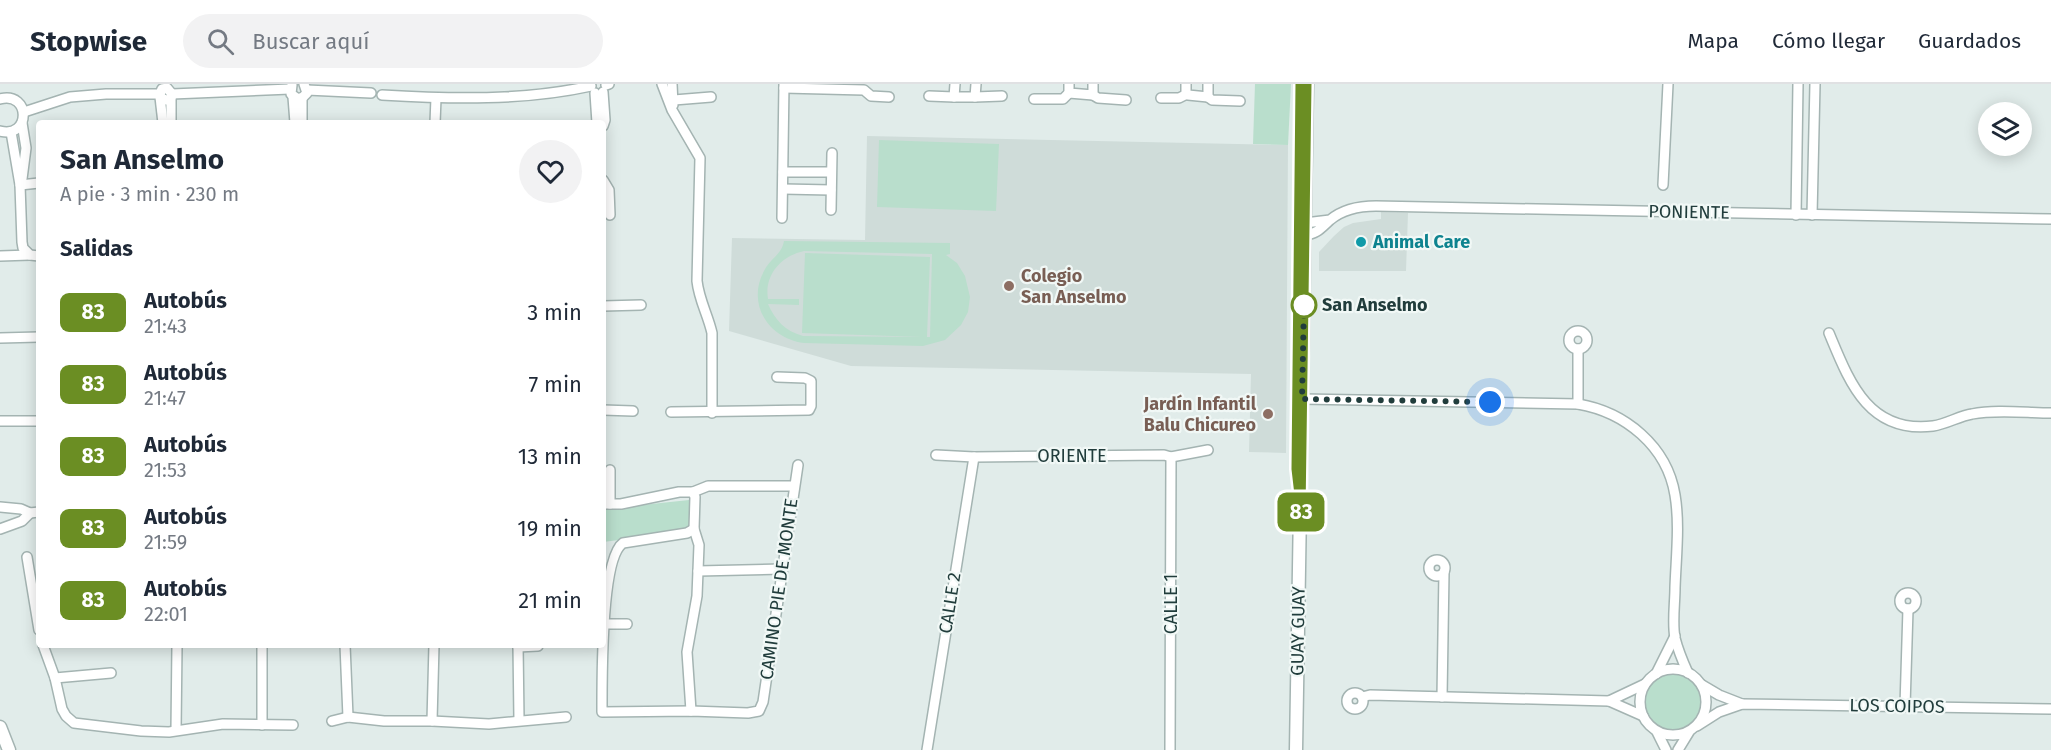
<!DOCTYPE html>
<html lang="es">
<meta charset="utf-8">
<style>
:root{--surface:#fff;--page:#f2f2f3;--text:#1f2937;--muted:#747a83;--line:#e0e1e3}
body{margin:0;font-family:"Fira Sans",sans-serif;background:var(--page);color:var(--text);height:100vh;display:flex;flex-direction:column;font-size:22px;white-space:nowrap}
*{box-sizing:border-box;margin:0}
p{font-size:20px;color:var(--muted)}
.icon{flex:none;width:33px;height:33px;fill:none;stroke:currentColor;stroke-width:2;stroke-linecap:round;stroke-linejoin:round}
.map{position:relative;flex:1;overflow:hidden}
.details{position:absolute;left:36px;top:36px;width:570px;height:528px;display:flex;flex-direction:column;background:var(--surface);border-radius:6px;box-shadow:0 3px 15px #0003}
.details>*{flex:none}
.badge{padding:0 12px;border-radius:9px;font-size:21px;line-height:39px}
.controls{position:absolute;left:1978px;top:18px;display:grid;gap:12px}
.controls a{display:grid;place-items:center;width:54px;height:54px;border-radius:50%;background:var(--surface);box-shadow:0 3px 15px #0003;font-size:30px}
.you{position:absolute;width:30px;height:30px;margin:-15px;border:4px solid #fff;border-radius:50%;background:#1a73e8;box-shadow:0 0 0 9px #1a73e833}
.map>.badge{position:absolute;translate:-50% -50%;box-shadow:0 0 0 3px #fff}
h2{padding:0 24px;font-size:22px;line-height:54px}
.round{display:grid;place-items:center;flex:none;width:63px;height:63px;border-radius:32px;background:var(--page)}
.head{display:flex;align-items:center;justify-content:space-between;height:102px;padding:0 24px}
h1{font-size:28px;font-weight:700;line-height:45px}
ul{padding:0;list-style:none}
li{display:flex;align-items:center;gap:18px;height:72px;padding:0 24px}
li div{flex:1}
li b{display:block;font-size:22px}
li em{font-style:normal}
li .badge{min-width:66px;font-weight:700;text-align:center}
header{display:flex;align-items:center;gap:36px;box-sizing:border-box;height:84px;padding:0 30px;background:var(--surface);border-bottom:2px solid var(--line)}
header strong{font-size:28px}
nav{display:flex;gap:33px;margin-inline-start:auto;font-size:21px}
.search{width:420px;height:54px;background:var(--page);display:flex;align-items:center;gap:15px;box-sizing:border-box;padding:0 21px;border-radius:33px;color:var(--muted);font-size:22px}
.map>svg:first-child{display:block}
</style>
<header>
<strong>Stopwise</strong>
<div class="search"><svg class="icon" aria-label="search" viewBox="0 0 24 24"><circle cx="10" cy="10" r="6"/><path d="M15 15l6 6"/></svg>Buscar aquí</div>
<nav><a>Mapa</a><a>Cómo llegar</a><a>Guardados</a></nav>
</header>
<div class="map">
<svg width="2051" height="666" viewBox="0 0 2051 666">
<rect width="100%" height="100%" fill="#e1ecea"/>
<!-- built -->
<g fill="#cfdcd9">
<path d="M867 52 1288 61 1286 369 1249 368 1251 290 851 282 729 247 732 154 865 156Z"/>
<path d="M1381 128 1408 129 1406 187H1319V168L1334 152 1344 143 1353 139 1381 135Z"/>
</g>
<!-- green -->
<g fill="#b9decc" fill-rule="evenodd">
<path d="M1255 0H1291L1288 61 1253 60Z"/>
<path d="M879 56 999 60 996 127 877 123Z"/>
<path d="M784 157 950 159V170L946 171 957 179 965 192 970 213 968 228 961 241 945 256 923 262 804 259C769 255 746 220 764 187 771 173 781 172 784 157ZM804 167 932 170 930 253H927L930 173 805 169 802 249 923 253 803 252C785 247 775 236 768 220L799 221V215H768C764 191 781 172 804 167Z"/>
<path d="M689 416 692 417 691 447 603 458V423H623Z"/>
<circle cx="1673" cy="618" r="28"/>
</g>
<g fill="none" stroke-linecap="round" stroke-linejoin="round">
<!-- minor casing -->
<g stroke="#a4b4b2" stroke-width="12">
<g id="minor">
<path d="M662 0 672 26 700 74 697 197C699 216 708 231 712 249V329"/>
<path d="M672 0 673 21"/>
<path d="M955 0 954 13H975L976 0"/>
<path d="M1069 0V9L1093 11V0"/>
<path d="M1186 0V8L1188 11 1208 13V0"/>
<path d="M292 1 291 10 298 15 303 13 307 9 304 0"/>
<path d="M606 1 609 0"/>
<path d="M784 4 864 6 871 12 889 13"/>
<path d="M307 6 371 9"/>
<path d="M595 9 597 39"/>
<path d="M172 10 290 5"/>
<path d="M382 11C451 15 523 17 591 2"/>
<path d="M1093 11 1098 14 1126 16"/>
<path d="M929 12 954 13"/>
<path d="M160 13 163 39"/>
<path d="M293 13 295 39"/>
<path d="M975 13 1002 12"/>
<path d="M1208 13 1212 16 1240 17"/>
<path d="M1161 14H1179L1187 10"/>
<path d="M0 15C31 7 31 55 0 47"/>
<path d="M1034 15H1063L1069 9"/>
<path d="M674 16 711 13"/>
<path d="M24 28 70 13 106 10H160L162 15 167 16 171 14 172 10 167 4 162 5 160 10"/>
<path d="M171 39V14"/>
<path d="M302 39V14"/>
<path d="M435 39 436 14"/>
<path d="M603 42 605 36 603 8"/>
<path d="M11 48 20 101 22 158 23 164 30 171 39 172"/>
<path d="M783 88H831"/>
<path d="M22 95 26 64 22 39"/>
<path d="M603 96 609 106 610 131"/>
<path d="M20 101 39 99"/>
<path d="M1663 101 1668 0"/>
<path d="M783 105 831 106"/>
<path d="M831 126 832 69"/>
<path d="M1796 131 1798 0"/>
<path d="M1812 131 1815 0"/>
<path d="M782 134 784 0"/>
<path d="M1330 136 1305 139 1299 145 1305 151C1317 150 1321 144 1330 136 1343 125 1359 122 1376 122L2051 135"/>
<path d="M0 172 30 171"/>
<path d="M603 222 641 221"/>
<circle cx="1578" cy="256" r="9"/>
<path d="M1829 249C1849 297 1868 350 1933 342 1947 340 1959 332 1972 330 1996 325 2027 329 2051 329"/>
<path d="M0 254 39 253"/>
<path d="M1302 315 1578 320C1625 328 1667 362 1675 411 1680 441 1676 473 1675 504 1675 519 1672 539 1675 554 1678 566 1683 578 1688 589"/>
<path d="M1578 320V265"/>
<path d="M603 326 633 327"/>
<path d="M671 328 809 326 811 322V297L805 294 777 293"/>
<path d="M0 337H39"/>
<path d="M936 371 974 373 1164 371 1171 373 1208 366"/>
<path d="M610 386V420"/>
<path d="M603 420H621L679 408H693L708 402H794"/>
<path d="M0 423 21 425 30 429 39 428"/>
<path d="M0 445 22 437 30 429"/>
<path d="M694 445 687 449 623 459C601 474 602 598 602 628L691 627 748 629 759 627 763 618 798 381"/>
<path d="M27 473 39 546"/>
<circle cx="1437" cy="484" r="8"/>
<path d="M698 487 782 485"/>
<circle cx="1908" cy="517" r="8"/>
<path d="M605 540H627"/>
<path d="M43 561 55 594 62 625 66 632 74 639 141 647 169 648 223 640 293 641"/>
<path d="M345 561 348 633"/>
<path d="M518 561 519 636"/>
<path d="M518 563 538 562"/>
<circle cx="1673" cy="618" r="33"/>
<path d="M1656 590 1675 552"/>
<path d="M55 594 111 589"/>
<path d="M1702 601 1719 611 1742 620"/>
<circle cx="1355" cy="617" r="8"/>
<path d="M1362 613 1370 611 1609 617 1643 632"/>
<path d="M1442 613 1444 488"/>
<path d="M1609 617 1645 600"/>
<path d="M1905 622 1908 525"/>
<path d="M691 627 687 568 697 512 699 461 694 445 695 413 693 408"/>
<path d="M332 637 348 633 384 637H432L489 640 566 633"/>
<path d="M432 637 434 561"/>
<path d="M262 641V561"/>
<path d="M1697 642 1719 628 1742 620 2051 625"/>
<path d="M176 646 177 561"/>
<path d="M1657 648 1666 666"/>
<path d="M927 666 974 373"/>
<path d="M1170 666 1171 373"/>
<path d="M1678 666 1689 648"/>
</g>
</g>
<!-- tertiary casing -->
<g stroke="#a4b4b2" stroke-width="15">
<g id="tertiary">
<path d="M0 643 9 666"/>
<path d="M1296 666 1307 0"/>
</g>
</g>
<!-- minor -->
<use href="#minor" stroke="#fff" stroke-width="9"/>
<!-- tertiary -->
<use href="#tertiary" stroke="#fff" stroke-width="12"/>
</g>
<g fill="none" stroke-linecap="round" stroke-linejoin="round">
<!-- line casing -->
<g stroke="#fff" stroke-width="14">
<path id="line" d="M1300 0 1296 385 1301 428 1307 0"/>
</g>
<!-- line -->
<use href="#line" stroke="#6b8e23" stroke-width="9"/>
<!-- walk -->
<path stroke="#213d3c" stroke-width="6" stroke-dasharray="0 10.8" d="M1304 221 1302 315 1490 318"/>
</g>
<!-- markers -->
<circle fill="#0f9aa8" stroke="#f1f8f6" stroke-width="2" cx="1361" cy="158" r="6"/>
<g fill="#8d6e63" stroke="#f1f8f6" stroke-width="2">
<circle cx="1009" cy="202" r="6"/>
<circle cx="1268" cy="330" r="6"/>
</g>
<circle fill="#fff" stroke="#6b8e23" stroke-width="3" cx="1304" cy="221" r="12"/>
<g text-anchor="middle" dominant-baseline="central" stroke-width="4.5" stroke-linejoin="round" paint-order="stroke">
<!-- street labels -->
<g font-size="18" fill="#213d3c" stroke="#f1f8f6">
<text transform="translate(1689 128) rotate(1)">PONIENTE</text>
<text x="1072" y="372">ORIENTE</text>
<text transform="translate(779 505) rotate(-82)">CAMINO PIE DE MONTE</text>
<text transform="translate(950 519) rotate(-81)">CALLE 2</text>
<text transform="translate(1171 520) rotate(-90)">CALLE 1</text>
<text transform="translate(1298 547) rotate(-89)">GUAY GUAY</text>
<text transform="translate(1897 622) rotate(1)">LOS COIPOS</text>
</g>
<!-- culture labels -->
<g font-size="18" font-weight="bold" fill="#0d838f" stroke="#f1f8f6" text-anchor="start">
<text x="1373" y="158">Animal Care</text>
</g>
<!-- education labels -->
<g font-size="18" font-weight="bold" fill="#785e54" stroke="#f1f8f6" text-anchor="start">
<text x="1021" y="192">Colegio<tspan x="1021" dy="21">San Anselmo</tspan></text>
<text x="1256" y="320" text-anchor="end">Jardín Infantil<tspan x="1256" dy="21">Balu Chicureo</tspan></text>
</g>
<!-- stop labels -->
<g font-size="18" font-weight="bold" fill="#213d3c" stroke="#f1f8f6" text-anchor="start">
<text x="1322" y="221">San Anselmo</text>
</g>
</g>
</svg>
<div class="controls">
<a><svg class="icon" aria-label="layers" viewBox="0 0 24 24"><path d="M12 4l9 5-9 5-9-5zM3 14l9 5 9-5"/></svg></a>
</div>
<div class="you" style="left:1490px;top:318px"></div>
<b class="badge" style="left:1301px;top:428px;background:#6b8e23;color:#fff">83</b>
<section class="details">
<div class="head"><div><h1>San Anselmo</h1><p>A pie · 3 min · 230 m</p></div><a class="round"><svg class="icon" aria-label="heart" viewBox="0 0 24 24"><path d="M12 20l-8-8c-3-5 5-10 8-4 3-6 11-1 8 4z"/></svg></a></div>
<h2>Salidas</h2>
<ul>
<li><span class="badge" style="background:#6b8e23;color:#fff">83</span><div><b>Autobús</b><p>21:43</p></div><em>3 min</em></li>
<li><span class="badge" style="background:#6b8e23;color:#fff">83</span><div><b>Autobús</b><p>21:47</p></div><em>7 min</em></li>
<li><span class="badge" style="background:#6b8e23;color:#fff">83</span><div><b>Autobús</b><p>21:53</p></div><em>13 min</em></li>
<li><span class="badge" style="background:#6b8e23;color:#fff">83</span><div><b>Autobús</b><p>21:59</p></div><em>19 min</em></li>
<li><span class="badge" style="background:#6b8e23;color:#fff">83</span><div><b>Autobús</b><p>22:01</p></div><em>21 min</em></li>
</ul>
</section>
</div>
